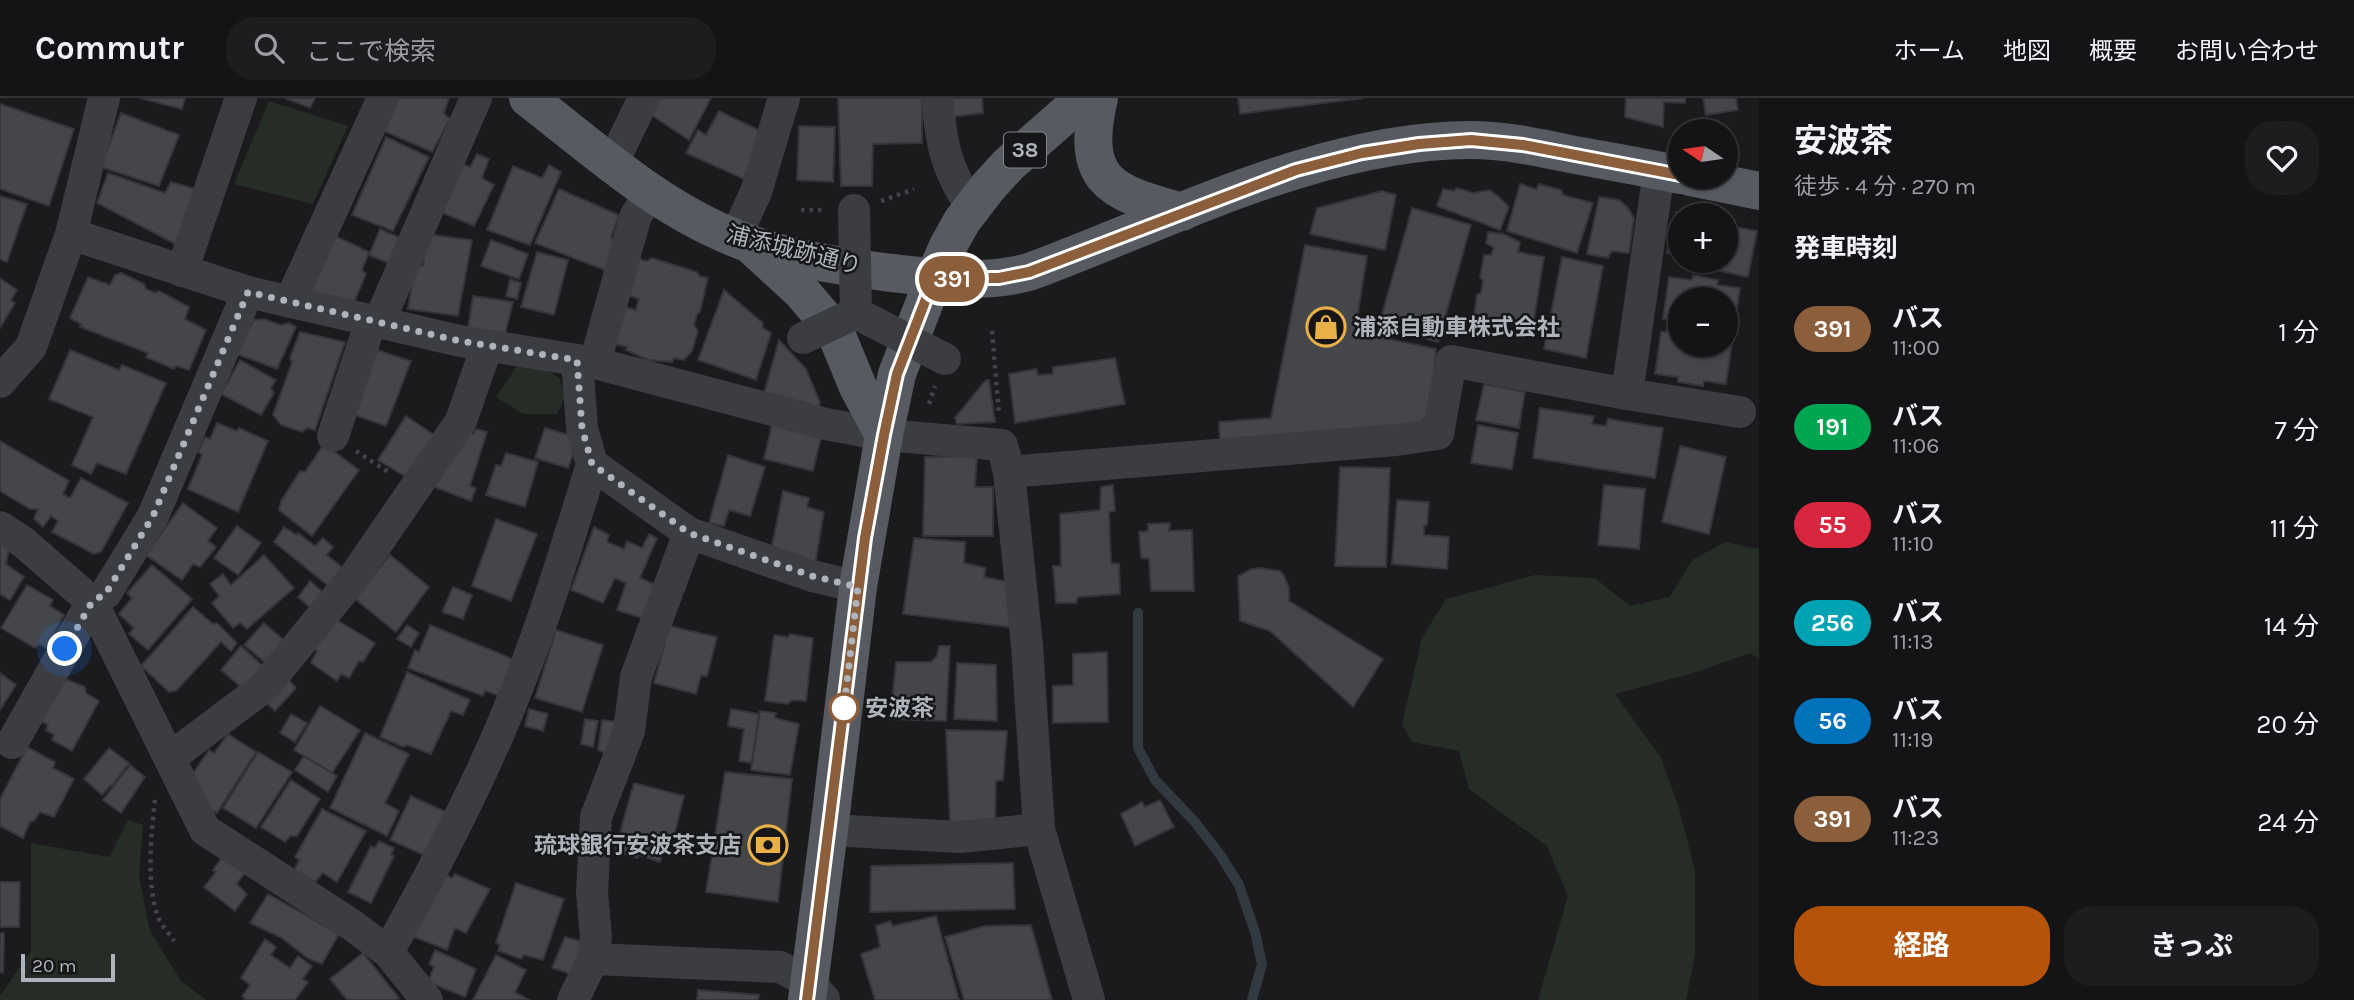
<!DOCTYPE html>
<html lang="ja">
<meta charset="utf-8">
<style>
:root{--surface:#141416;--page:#1d1d1f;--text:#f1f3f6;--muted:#9d9ea1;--line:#333335;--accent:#b45309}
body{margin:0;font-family:Karla,"Noto Sans JP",sans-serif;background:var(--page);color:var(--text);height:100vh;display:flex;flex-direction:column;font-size:26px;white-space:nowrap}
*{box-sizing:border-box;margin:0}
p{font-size:23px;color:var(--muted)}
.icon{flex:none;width:38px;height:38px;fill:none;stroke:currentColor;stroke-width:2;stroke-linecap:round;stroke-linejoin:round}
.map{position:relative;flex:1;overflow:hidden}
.sheet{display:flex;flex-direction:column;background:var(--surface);width:595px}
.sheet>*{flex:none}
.badge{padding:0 14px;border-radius:23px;font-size:24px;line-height:46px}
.needle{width:46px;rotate:283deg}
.controls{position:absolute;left:1668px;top:21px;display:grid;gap:14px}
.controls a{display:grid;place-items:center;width:70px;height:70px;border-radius:50%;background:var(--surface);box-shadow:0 2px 5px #0004,0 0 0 2px var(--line);font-size:35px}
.scale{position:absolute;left:21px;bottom:18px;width:94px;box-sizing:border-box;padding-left:7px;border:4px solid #aeb3bc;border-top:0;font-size:19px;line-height:24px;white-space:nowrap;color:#aeb3bc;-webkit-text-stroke:5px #161618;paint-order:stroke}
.you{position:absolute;width:35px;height:35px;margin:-18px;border:5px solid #fff;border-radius:50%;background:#1a73e8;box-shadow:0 0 0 10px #1a73e833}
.map>.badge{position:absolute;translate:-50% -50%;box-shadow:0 0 0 4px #fff}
h2{padding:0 35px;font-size:26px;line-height:63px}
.round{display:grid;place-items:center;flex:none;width:74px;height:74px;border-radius:28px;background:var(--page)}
.head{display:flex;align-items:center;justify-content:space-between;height:119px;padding:0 35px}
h1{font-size:33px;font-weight:700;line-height:52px}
.cta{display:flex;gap:14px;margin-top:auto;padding:14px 35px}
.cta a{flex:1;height:80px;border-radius:28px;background:var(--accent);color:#fff;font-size:28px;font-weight:700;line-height:80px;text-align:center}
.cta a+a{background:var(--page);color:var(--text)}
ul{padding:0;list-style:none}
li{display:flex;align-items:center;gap:21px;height:98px;padding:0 35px}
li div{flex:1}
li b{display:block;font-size:26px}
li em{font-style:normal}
li .badge{min-width:77px;font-weight:700;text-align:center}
header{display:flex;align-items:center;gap:42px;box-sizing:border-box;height:98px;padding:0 35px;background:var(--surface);border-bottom:2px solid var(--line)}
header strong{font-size:33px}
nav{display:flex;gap:38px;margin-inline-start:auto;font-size:24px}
.search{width:490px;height:63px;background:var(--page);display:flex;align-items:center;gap:18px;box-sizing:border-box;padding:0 24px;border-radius:28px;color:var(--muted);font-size:26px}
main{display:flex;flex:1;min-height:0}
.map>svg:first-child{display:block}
</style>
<header>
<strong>Commutr</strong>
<div class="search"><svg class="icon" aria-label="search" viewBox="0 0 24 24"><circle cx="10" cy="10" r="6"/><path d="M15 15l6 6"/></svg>ここで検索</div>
<nav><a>ホーム</a><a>地図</a><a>概要</a><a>お問い合わせ</a></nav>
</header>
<main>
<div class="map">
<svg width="1759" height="902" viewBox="0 0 1759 902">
<rect width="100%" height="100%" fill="#1b1b1d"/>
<!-- green -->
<g fill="#252d26">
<path d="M269 3 348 28 313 106 234 86Z"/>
<path d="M517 268H549L550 274 559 280 565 299 557 316H523L496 299Z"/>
<path d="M1725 444 1759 451V561L1750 555 1693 575 1615 596 1661 660 1679 710 1695 773V856L1686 902H1538L1568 798 1547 748 1469 691 1459 653 1412 644 1402 626 1422 540 1446 501 1535 477 1595 480 1630 508 1670 499 1692 462Z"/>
<path d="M128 722 143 727 139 778 150 833 181 883 206 902H0V898L31 853V745L109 759Z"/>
</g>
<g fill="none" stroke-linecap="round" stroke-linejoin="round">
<!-- stream -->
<path stroke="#313a41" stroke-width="10" d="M1138 515V650L1155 682 1194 723 1221 758 1239 787 1255 834 1262 866 1252 902"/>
</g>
<!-- building -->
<g fill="#45464a" stroke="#353539" stroke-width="2" fill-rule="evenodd">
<path d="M140 0H185L182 11Z"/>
<path d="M285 0H315L310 10Z"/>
<path d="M392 0H449L444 15 450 21 432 54 377 30Z"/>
<path d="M659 0H711L689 42 651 17Z"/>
<path d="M838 0H922V45L873 46 872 88H841Z"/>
<path d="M948 0H982L983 15 951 19Z"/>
<path d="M1238 0H1363L1240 16Z"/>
<path d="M1626 0H1685V5L1664 4 1663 29 1625 19Z"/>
<path d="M1703 0H1736L1738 12 1706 17Z"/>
<path d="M0 6 74 31 49 108 0 91Z"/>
<path d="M719 13 765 35 744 81 686 55 698 32 706 37Z"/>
<path d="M121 15 179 37 159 88 101 69Z"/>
<path d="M799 28 835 29 833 84 797 82Z"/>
<path d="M386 39 429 59 393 133 352 117Z"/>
<path d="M477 56 489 61 482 80 494 87 474 128 436 112 458 64 470 69Z"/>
<path d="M549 67 561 74 530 147 487 132 513 68 542 80Z"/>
<path d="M108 75 165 95 171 84 195 91 179 148 97 105Z"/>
<path d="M1520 86 1536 91 1539 86 1561 92 1563 97 1593 105 1577 155 1507 133Z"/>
<path d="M1457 90 1473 95 1490 92 1499 99 1509 109 1500 132 1437 108 1443 91 1454 93Z"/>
<path d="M559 91 619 117 611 140 619 143 607 173 535 145Z"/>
<path d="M1382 93 1396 97 1385 152 1310 136 1317 110Z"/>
<path d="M0 98 27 106 7 164 0 161Z"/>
<path d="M1599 99 1619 102 1628 110 1634 120 1629 155 1611 153 1608 160 1587 156Z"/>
<path d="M1412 110 1471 127 1438 244 1379 227Z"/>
<path d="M1676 114 1692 117H1680V158L1667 155Z"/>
<path d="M1726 127 1757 133 1748 179 1711 171 1713 163H1726Z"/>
<path d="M380 131 405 142 393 167 369 157Z"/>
<path d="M327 134 369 154 362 172 366 176 351 212 303 190Z"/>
<path d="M1488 134 1503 136 1520 144 1518 154 1544 159 1533 227 1511 226 1474 217 1477 197 1481 195 1483 182 1480 180 1484 157H1491L1494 150 1486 145Z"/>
<path d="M433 137 472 142 458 218 408 211 414 172 423 167 424 155Z"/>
<path d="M491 142 528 156 519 181 481 168Z"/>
<path d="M1305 147 1367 158 1355 234 1436 251 1431 314 1413 331 1220 343 1219 324 1271 320Z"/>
<path d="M537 154 568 162 554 217 521 209Z"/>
<path d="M1562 159 1603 168 1586 260 1544 251Z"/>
<path d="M652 160 697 174 700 178 708 180 700 214 697 216 694 227 698 233 692 253 684 262 674 260 672 264 648 262 626 252 627 249 615 246 625 209 636 212 639 201 628 197 638 161 647 163Z"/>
<path d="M1684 163H1709L1708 172 1684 168Z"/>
<path d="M121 175 144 186 146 191 155 195 159 193 189 209 185 221 206 232 189 272 176 268 174 271 146 259 148 255 80 229 81 226 70 220 88 179 110 187 115 177Z"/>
<path d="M1693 177 1718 182 1717 187 1740 190 1734 231 1729 232 1728 242 1732 244 1726 286 1704 283 1703 288 1678 284V279L1655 276 1661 234H1666L1669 222 1663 221 1669 179 1692 182ZM1680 201H1726V247H1680Z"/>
<path d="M0 180 17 192 11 202 15 205 0 230Z"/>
<path d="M510 181 521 185 517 201 506 198Z"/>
<path d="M724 192 763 225 762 229 771 235 756 282 698 262Z"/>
<path d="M473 198 513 204 505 236 468 231Z"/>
<path d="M264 221 280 227 289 225 296 229 277 271 234 255 254 222Z"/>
<path d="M300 234 345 244 315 332 307 330 302 334 281 327 273 317 292 264 290 260Z"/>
<path d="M779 242 806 271 820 304 818 313 763 299Z"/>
<path d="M368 249 411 263 386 328 346 314Z"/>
<path d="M70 252 119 272 122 267 166 285 126 376 97 365 91 376 72 367 93 319 49 301Z"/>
<path d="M1115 260 1125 306 1015 325 1009 276 1036 271 1038 277 1053 276V269Z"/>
<path d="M240 262 276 282 271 290 274 295 261 317 221 296Z"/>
<path d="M989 282 995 324 957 326 955 320 985 283Z"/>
<path d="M1484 286 1525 294 1519 330 1476 322Z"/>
<path d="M1540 310 1594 318 1592 326 1606 328 1608 321 1663 330 1655 380 1533 360Z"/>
<path d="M406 318 437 339 411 382 378 362Z"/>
<path d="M217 325 237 333 239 330 268 343 238 414 188 391 202 357 198 354 205 339 210 341Z"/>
<path d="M772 326 821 340 813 373 764 361Z"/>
<path d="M1478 327 1518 335 1512 371 1471 365Z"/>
<path d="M545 330 579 340 568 370 535 360Z"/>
<path d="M476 331 487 334 470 388 476 390 471 403 434 389 469 334 473 336Z"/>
<path d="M0 343 69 383 63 396 70 400 81 380 128 405 101 454 94 456 52 434 58 423 51 418 43 429 34 421 38 411H30L0 393Z"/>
<path d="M324 346 359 372 312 438 279 412 281 403 300 373 305 374Z"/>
<path d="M1680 348 1726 359 1709 436 1662 424Z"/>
<path d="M506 355 538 364 525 409 486 397 496 367 501 368Z"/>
<path d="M728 357 765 369 750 418 729 412 724 428 709 425Z"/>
<path d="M977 358 975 389H993V438H923L925 359Z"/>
<path d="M1340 369 1390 370 1386 469 1335 468Z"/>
<path d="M1113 387 1115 413 1109 414 1111 465 1119 466 1120 496 1078 499 1076 505H1056L1053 468H1061L1060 416 1100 412 1101 389Z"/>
<path d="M1604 387 1645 391 1639 451 1598 447Z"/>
<path d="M783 393 809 400 807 409 824 414 815 467 770 458Z"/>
<path d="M1397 402 1429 404 1427 427 1424 428V437L1449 439 1447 471 1392 466Z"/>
<path d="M183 405 217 430 208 443 216 449 200 469 193 466 182 482 146 457Z"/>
<path d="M496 421 537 436 511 503 472 488Z"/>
<path d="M1170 425 1169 433 1192 432 1194 493H1151L1149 461 1141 460 1139 434 1148 433V426Z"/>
<path d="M237 428 261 445 238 477 214 460Z"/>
<path d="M284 429 297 437 298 435 315 448 323 440 333 449 327 457 345 472 330 489 274 444Z"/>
<path d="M594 429 609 437 607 444 624 451 627 443 642 450 649 436 657 440 640 480 659 488 645 521 617 512 626 485 615 480 603 505 571 492Z"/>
<path d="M914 440 965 444 964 465 986 470 984 479 1009 484 1010 529 903 516Z"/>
<path d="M0 446 9 451 6 466 24 479 10 502 0 496Z"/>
<path d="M264 457 294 490 247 531 240 525 233 530 212 505 219 498 210 486 223 476 231 487Z"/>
<path d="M390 457 429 489 396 534 354 500Z"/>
<path d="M152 467 192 501 148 552 129 536 134 530 119 516 132 500 127 495Z"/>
<path d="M1261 470 1280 473 1284 478 1289 490V503L1383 561 1353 609 1270 533 1240 523 1238 478 1252 471Z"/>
<path d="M310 483 326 497 313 512 298 499Z"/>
<path d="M27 487 53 502 50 508 64 517 46 550 39 546 35 550 1 530Z"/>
<path d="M453 489 472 497 463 521 442 514Z"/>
<path d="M193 509 213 526 217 525 237 545 231 553 221 544 176 593 169 594 141 568Z"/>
<path d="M335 521 375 545 363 564 359 563 349 580 341 576 337 583 311 565 317 553 314 551Z"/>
<path d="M264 525 285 543 267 566 244 547Z"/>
<path d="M407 527 419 535 411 549 397 541Z"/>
<path d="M430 527 515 562 500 598 485 593 483 598 408 570 415 552 419 554Z"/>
<path d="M669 528 717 539 707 578H701L696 596 654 585Z"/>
<path d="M556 532 603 547 582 614 535 600Z"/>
<path d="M790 536 813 540 806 603 792 602 788 606 765 603 774 537 788 539Z"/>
<path d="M241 548 264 569 243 591 221 572Z"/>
<path d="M939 548H950L946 623 890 621 896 564H931L937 558Z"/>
<path d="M1107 554 1108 624 1053 625V588L1073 587V556Z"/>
<path d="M957 565 996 567 997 623 954 621Z"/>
<path d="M407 574 470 602 463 617 451 613 431 656 407 647 403 649 380 639Z"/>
<path d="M0 575 16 587 0 612Z"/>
<path d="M284 577 296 590 275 613 261 600Z"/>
<path d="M63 580 85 589 86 595 99 603 72 653 52 642 54 637 46 632 48 627 39 622Z"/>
<path d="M320 608 360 632 332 675 294 652Z"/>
<path d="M529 611 548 616 543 633 525 628Z"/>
<path d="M731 611 759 616 752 665 739 663 744 631 728 628Z"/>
<path d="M760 613 776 615 775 620 799 626 790 677 751 672Z"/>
<path d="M291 616 307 625 295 644 280 635Z"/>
<path d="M585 621 598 623 593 649 581 646Z"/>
<path d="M602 622 618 624 612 658 598 652Z"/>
<path d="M946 632 1007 633 1003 682 996 683 995 724H950Z"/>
<path d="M365 635 409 656 385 705 399 713 387 738 330 710Z"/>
<path d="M228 636 256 654 217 715 199 705 189 681 209 652 214 655Z"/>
<path d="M27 649 55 664 53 670 74 681 54 719 40 714 34 723 30 724 23 740 0 728V701Z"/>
<path d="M109 650 129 665 112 688 111 687 102 697 84 681Z"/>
<path d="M258 654 292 674 256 730 223 710Z"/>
<path d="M304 658 337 678 328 694 295 672Z"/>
<path d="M130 667 145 679 121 715 103 702Z"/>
<path d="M725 674 792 681 778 804 706 794Z"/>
<path d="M291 682 320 701 297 738H290L285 744 261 729Z"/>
<path d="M634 685 684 698 674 739 668 737 660 764 639 757 637 760 615 752Z"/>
<path d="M411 698 446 714 426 758 390 742Z"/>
<path d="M1160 702 1174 729 1135 748 1121 716 1142 704 1145 709Z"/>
<path d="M322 711 366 733 337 784 323 775 315 784 294 772 299 762 295 759Z"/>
<path d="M379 743 394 750 391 757 394 758 371 805 348 794 371 748 375 750Z"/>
<path d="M224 757 245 774 237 786 247 796 235 813 204 789 216 774 213 772Z"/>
<path d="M1013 765 1015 811 870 814 871 768Z"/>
<path d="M444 776 452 780 455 776 490 791 466 835 455 830 447 852 412 838Z"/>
<path d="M0 784H20L19 829H0Z"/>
<path d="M516 785 564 801 543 862 524 857 521 861 498 853 500 847 496 845Z"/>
<path d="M268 796 339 836 322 866 307 860 282 840 250 825Z"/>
<path d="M936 818 959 902H875L861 856 880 849 876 828 890 823 893 828Z"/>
<path d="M1031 827 1052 902H964L945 839 985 828Z"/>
<path d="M0 835H4L3 875 0 874Z"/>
<path d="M565 839 587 845 574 877 552 870Z"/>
<path d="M265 841 276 849 271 857 290 870 298 858 312 868 303 881 308 884 295 902H244L245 900 242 898 250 887 241 880Z"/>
<path d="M435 852 476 871 465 899 428 884 434 869 429 866Z"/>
<path d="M363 855 399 900 397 902H347L330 881Z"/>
<path d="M496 857 526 872 515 894 529 902H473Z"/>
<path d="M698 892 759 897 758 902H697Z"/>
</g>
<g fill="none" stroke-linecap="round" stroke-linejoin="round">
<!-- path -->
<g stroke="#424449" stroke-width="4.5" stroke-dasharray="3.5 5" stroke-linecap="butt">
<path d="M881 103 914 91"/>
<path d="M801 112H824"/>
<path d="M992 233 999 316"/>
<path d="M929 306 935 288"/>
<path d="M356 353 390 375"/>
<path d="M155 702C151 737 146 785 158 819 161 827 169 835 174 843"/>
</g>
<!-- minor -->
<g stroke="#3c3d42" stroke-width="32">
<path d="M104 0 71 136 248 194 460 243 595 265 826 326 884 337 1002 347 1009 374 1396 342 1438 336 1451 263 1627 296 1659 73"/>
<path d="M937 0C942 48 945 69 972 110"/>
<path d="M612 66 644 0"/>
<path d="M735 140 756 94 784 0"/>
<path d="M182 173 241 0"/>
<path d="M248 194 153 418 106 495 92 504 205 732 352 827 388 854 427 902"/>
<path d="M290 204 383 0"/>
<path d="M379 224 476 0"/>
<path d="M595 265 636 117 651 95"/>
<path d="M0 284 31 249 71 136"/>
<path d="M1627 296 1740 314"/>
<path d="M333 338 371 223"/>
<path d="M1009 374 1027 547 1039 731 1089 902"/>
<path d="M0 429 23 444 92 504 12 645"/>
<path d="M689 435 812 478 858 489"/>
<path d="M171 659 264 589 354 479 461 323 487 248"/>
<path d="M829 732 960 739 1039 731"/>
<path d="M388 854C426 786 462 718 494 646 534 556 563 461 592 366"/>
<path d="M593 861 780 869 809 884 824 901"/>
<path d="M573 902 593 861 596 839 592 794 596 719 629 633 636 579 689 435 592 366 582 330 577 262"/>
</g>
<!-- major -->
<g stroke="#585a61" stroke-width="38">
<path d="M528 0C594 51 657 109 735 140 782 160 841 168 892 175 938 180 984 186 1029 174 1167 123 1322 42 1470 42 1504 42 1537 49 1570 56 1607 63 1643 69 1680 77"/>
<path d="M1099 0C1080 83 1109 94 1182 114"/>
<path d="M1690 79 1759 93"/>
<path d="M753 149 801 193 835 233 858 289 884 337"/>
<path d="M807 902 829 732 858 489 884 337 897 276 934 180 948 148 962 123 988 89 1008 67 1084 0"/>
</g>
<!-- minor-bridge -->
<g stroke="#3c3d42" stroke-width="32">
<path d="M856 215 945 261"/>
<path d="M803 240 856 215 854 112"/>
</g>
</g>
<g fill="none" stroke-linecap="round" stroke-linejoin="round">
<!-- line casing -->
<g stroke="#fff" stroke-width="16">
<path id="line" d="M807 902 865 440 884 337 897 276 934 180H999L1029 174 1296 72 1362 55 1419 46 1471 42 1523 47 1680 77"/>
</g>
<!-- line -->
<use href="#line" stroke="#8b5e3c" stroke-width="10"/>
<!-- walk -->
<path stroke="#aeb3bc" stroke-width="7" stroke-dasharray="0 12.6" d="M65 551 92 504 106 495 153 418 248 194 460 243 577 262 582 330 592 366 689 435 812 478 858 489 844 610"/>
</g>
<!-- icons -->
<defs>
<g id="shop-ring" transform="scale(2.0125)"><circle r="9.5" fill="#161618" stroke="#e9b047" stroke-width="1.5"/><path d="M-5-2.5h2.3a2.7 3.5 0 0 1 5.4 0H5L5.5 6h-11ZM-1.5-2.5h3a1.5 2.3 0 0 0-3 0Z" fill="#e9b047"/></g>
<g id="bank-ring" transform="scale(2.0125)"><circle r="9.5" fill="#161618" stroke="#e9b047" stroke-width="1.5"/><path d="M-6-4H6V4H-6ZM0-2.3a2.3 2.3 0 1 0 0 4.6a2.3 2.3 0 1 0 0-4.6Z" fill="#e9b047"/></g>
</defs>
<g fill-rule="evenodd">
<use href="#shop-ring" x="1326" y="229"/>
<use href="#bank-ring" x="768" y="747"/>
</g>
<!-- markers -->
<circle fill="#fff" stroke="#8b5e3c" stroke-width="3.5" cx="844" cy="610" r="14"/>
<g text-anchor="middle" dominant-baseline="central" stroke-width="5" stroke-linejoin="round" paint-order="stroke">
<!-- shield labels -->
<rect fill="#161618" stroke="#80848b" stroke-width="2" x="1004" y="34.5" width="42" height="35" rx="5"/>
<g font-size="21" font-weight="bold" fill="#aeb3bc">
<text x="1025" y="52">38</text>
</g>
<!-- street labels -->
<g font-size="23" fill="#aeb3bc" stroke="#161618">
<text transform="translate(794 152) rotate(14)">浦添城跡通り</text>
</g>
<!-- poi labels -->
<g font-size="23" font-weight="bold" fill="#aeb3bc" stroke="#161618" text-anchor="start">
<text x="1353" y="229">浦添自動車株式会社</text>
<text x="741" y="747" text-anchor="end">琉球銀行安波茶支店</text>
</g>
<!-- stop labels -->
<g font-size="23" font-weight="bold" fill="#aeb3bc" stroke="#161618" text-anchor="start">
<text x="865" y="610">安波茶</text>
</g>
</g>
</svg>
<div class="controls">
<a><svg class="needle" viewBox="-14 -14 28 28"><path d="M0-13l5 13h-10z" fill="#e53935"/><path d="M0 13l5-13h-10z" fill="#9d9ea1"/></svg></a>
<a>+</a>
<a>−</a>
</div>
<div class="scale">20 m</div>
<div class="you" style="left:65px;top:551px"></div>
<b class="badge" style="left:952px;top:181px;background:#8b5e3c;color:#fff">391</b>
</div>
<section class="sheet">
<div class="head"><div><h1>安波茶</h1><p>徒歩 · 4 分 · 270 m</p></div><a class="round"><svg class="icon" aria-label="heart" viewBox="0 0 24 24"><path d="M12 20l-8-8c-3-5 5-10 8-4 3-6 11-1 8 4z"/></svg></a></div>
<h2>発車時刻</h2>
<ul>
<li><span class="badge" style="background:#8b5e3c;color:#fff">391</span><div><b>バス</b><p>11:00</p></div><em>1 分</em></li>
<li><span class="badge" style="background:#00a651;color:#fff">191</span><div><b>バス</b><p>11:06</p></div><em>7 分</em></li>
<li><span class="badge" style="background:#d7263d;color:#fff">55</span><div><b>バス</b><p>11:10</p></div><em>11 分</em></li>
<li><span class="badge" style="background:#00a3b4;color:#fff">256</span><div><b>バス</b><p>11:13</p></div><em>14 分</em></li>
<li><span class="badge" style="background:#0072bc;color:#fff">56</span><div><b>バス</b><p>11:19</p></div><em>20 分</em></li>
<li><span class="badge" style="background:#8b5e3c;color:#fff">391</span><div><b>バス</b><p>11:23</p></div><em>24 分</em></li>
</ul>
<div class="cta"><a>経路</a><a>きっぷ</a></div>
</section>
</main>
